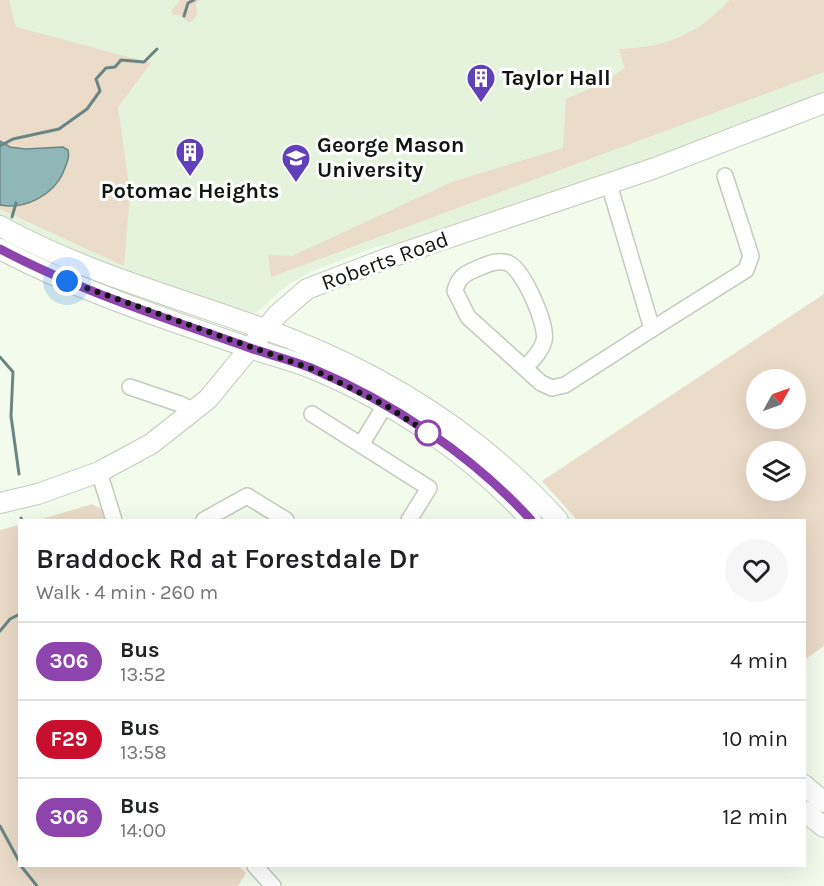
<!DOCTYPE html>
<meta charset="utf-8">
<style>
:root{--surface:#fff;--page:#f6f6f6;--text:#202124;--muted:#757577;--line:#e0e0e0}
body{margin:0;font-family:Karla,sans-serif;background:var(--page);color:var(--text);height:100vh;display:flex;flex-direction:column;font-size:22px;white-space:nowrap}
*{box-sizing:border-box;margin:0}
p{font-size:20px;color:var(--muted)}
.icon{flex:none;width:33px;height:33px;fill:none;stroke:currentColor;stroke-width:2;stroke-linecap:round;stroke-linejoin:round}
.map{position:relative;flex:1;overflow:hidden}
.details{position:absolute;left:18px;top:519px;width:788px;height:348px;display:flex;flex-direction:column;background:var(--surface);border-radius:0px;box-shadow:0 6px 24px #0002}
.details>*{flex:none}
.badge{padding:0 12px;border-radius:20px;font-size:21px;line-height:39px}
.needle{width:39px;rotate:50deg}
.controls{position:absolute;left:746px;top:369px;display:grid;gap:12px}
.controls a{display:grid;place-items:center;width:60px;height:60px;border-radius:50%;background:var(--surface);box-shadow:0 6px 24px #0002;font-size:30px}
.you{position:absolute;width:30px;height:30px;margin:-15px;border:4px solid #fff;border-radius:50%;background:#1a73e8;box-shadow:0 0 0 9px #1a73e833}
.map>.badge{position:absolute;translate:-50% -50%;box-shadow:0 0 0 3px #fff}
.round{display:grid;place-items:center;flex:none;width:63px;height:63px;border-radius:32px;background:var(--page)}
.summary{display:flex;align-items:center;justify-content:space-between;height:102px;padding:0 18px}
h1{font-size:28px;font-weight:600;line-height:45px}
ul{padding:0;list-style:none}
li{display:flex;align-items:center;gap:18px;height:78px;padding:0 18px;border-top:2px solid var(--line)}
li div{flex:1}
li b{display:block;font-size:22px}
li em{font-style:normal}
li .badge{min-width:66px;font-weight:700;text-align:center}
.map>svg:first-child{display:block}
</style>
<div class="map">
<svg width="824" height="886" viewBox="0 0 824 886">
<rect width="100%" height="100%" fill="#f3fcec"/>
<!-- built -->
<path fill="#e5f2dc" d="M0 0H824V94L700 147 422 239 375 247 313 271 286 286 256 313 242 316 77 257 0 219Z"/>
<!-- green -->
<g fill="#ebdbc9" fill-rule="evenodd">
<path d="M0 0H9L16 27 151 63 118 107 130 193 124 266 0 209Z"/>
<path d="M180 0H199L196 4 197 16 189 23 180 15H173L171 11Z"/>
<path d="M730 0H824V72L271 277 268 255 292 256 452 182 563 148 566 99 601 84 625 68 619 49C668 47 696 35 730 0Z"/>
<path d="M824 294V646L804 660V520H577L542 481ZM756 380H795V418H756ZM756 452H795V490H756Z"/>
<path d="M92 504 103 510 105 520H39Z"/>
<path d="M19 525 20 866H238L246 873 238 886H0V530Z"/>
</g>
<!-- water -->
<path fill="#8fb7b7" stroke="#698685" stroke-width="1.5" d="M0 141 10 147 25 149 63 147 68 150C70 159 66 164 63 173 53 195 25 210 0 205Z"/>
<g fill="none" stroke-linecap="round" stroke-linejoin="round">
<!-- stream -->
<g stroke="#698685" stroke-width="3">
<path d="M184 16 188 3 194 0"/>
<path d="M0 146 13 139 59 129 87 109 100 91 96 79 106 68 115 67 121 60 144 62 157 49"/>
<path d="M12 217 16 203"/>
<path d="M0 357 13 372 11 416 19 474"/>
<path d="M21 518 22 520"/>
<path d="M0 631 10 619 20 614"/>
<path d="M0 826 20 863"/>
<path d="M21 866 37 886"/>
</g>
<!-- minor casing -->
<g stroke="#c2cbbc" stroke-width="18">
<g id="minor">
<path d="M649 331 746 270 751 256 725 176"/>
<path d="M525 368C532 360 541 352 544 341 548 325 523 269 508 263 497 259 486 265 476 269 464 274 458 278 455 291L468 317 541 383 552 388 565 385 652 329 609 184"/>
<path d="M130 387 180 404 194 411"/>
<path d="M312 414 429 488 409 520"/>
<path d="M361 445 385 405"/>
<path d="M99 472 114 520"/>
<path d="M204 520 247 496 286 520"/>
<path d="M255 866 273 886"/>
</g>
</g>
<!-- major casing -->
<g stroke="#c2cbbc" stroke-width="22">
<g id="major">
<path d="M0 226C92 277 193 301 291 339 392 379 485 439 558 520"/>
<path d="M0 249C79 291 166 319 250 348 270 355 291 360 311 368 392 401 472 455 531 520"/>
<path d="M0 503 38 494 99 472 151 444 208 399 278 314 307 289 388 258 655 168 824 103"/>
<path d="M804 785 824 802"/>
<path d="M804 811 824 827"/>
</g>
</g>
<!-- minor -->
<use href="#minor" stroke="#fff" stroke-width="15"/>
<!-- major -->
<use href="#major" stroke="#fff" stroke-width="20"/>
</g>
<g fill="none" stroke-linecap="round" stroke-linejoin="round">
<!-- line casing -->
<g stroke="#fff" stroke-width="14">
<path id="line" d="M0 249C79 291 166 318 250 348 270 355 291 360 311 368 392 402 472 455 531 520"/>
</g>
<!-- line -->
<use href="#line" stroke="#8e44ad" stroke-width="9"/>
<!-- walk -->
<path stroke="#11150f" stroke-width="6" stroke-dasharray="0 10.8" d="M67 281 312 369 385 405 428 433"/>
</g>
<!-- icons -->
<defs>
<g id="building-pin" transform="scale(1.5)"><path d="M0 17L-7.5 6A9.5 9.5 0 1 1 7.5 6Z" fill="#6141b9" stroke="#fff"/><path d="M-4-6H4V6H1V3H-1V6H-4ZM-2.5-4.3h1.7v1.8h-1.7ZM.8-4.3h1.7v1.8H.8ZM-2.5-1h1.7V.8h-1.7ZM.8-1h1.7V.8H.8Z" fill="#fff"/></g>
<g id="university-pin" transform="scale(1.5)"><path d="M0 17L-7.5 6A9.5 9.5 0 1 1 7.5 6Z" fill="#6141b9" stroke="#fff"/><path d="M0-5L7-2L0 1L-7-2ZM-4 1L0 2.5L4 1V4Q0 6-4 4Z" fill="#fff"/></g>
</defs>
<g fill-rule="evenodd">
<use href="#building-pin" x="481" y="78"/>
<use href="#building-pin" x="190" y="152"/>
<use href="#university-pin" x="296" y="158"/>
</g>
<!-- markers -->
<circle fill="#fff" stroke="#8e44ad" stroke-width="3" cx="428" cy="433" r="12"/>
<g text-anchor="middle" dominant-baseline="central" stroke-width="6" stroke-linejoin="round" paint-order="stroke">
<!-- poi labels -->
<g font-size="22" font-weight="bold" fill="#11150f" stroke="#fff" text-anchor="start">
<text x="502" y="78">Taylor Hall</text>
<text x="317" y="145">George Mason<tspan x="317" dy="25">University</tspan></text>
<text x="190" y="191" text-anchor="middle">Potomac Heights</text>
</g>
<!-- street labels -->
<g font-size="22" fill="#11150f" stroke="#fff">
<text transform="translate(385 261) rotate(-20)">Roberts Road</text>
</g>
</g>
</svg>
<div class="controls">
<a><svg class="needle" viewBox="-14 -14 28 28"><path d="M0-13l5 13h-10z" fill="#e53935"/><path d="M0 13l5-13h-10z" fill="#757577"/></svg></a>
<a><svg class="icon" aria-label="layers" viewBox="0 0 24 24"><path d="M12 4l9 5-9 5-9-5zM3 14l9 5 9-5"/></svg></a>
</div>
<div class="you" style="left:67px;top:281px"></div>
<section class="details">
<div class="summary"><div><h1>Braddock Rd at Forestdale Dr</h1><p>Walk · 4 min · 260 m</p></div><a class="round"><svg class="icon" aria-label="heart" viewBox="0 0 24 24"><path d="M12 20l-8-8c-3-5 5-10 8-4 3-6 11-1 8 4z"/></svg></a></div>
<ul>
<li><span class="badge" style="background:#8e44ad;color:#fff">306</span><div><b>Bus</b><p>13:52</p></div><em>4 min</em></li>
<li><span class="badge" style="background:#c8102e;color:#fff">F29</span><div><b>Bus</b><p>13:58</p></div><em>10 min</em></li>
<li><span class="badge" style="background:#8e44ad;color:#fff">306</span><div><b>Bus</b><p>14:00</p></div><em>12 min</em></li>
</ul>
</section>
</div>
